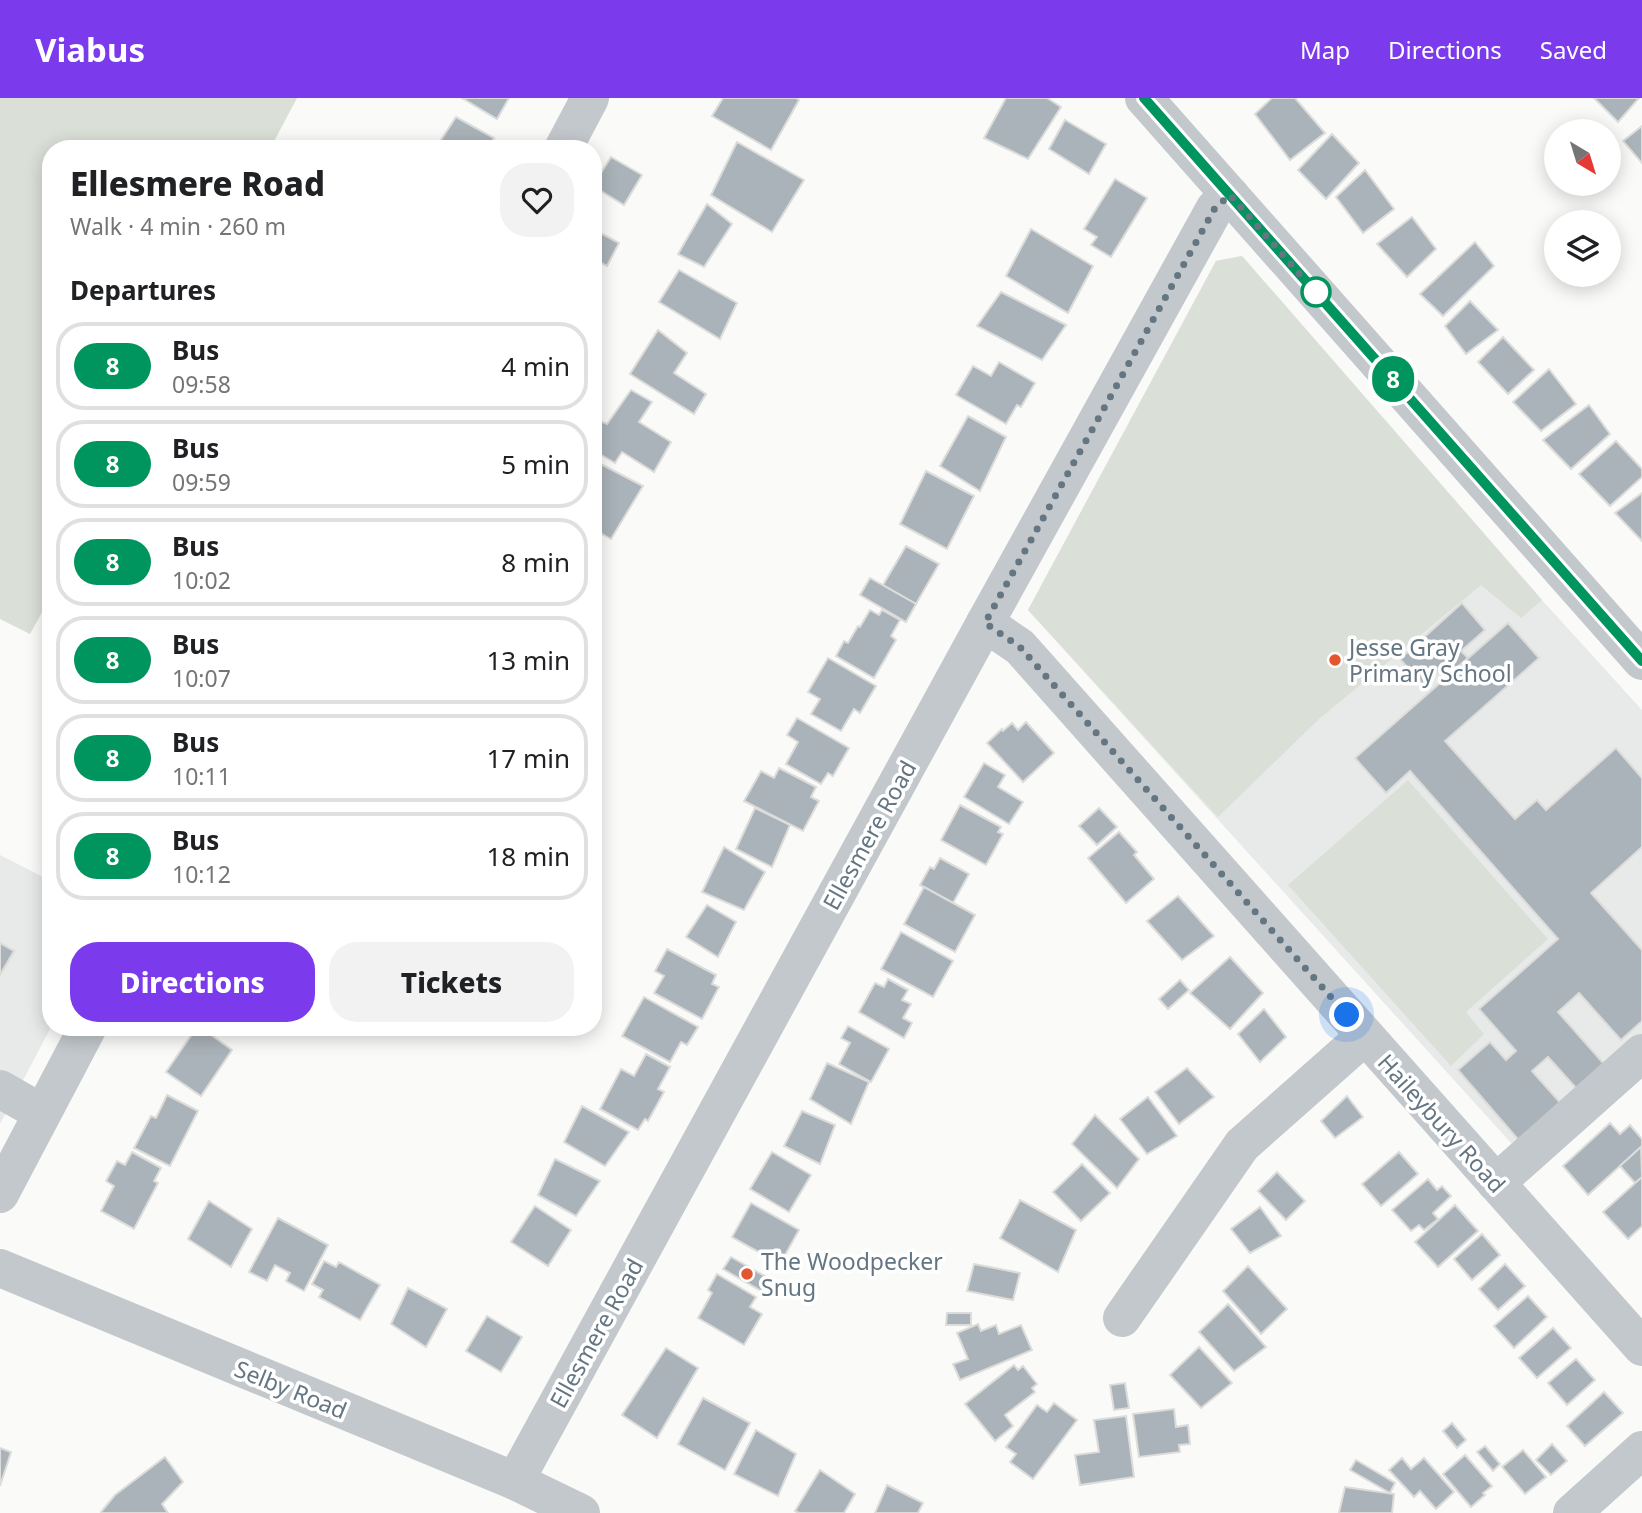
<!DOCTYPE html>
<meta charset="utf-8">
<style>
:root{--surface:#fff;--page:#f2f2f2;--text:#202124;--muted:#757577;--line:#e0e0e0;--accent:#7c3aed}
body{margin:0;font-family:"Noto Sans",sans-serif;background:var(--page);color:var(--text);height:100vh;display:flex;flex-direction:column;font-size:26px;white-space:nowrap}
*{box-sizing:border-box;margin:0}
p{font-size:23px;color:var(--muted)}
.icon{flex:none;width:38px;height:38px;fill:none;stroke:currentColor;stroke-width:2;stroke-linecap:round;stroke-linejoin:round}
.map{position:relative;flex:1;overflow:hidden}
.panel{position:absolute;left:42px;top:42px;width:560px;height:896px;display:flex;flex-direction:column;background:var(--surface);border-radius:28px;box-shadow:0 4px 18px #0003}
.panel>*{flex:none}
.badge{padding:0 14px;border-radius:23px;font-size:24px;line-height:46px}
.needle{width:46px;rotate:142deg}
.fabs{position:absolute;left:1544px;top:21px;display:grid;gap:14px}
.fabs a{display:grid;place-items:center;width:77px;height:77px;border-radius:50%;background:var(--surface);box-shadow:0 4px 18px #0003;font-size:35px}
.you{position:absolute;width:35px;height:35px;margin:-18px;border:5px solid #fff;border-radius:50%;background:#1a73e8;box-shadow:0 0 0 10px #1a73e833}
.map>.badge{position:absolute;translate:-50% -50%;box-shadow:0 0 0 4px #fff}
h2{padding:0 28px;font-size:26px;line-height:63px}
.round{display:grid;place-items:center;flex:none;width:74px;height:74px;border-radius:28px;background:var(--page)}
.headline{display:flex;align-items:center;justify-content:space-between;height:119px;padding:0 28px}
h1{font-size:33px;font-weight:800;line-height:52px}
.action{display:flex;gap:14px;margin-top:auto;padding:14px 28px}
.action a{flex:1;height:80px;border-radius:28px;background:var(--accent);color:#fff;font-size:28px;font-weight:800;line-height:80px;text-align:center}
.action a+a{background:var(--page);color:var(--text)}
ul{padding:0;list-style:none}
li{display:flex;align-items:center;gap:21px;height:88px;margin:0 14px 10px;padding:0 14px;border:4px solid var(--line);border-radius:28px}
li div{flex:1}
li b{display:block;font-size:26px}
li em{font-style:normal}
li .badge{min-width:77px;font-weight:700;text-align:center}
header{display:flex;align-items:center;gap:42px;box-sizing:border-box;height:98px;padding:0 35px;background:var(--accent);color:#fff}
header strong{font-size:33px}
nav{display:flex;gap:38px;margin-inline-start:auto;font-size:24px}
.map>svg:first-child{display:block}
</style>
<header>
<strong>Viabus</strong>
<nav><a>Map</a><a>Directions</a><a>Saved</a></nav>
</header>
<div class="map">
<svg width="1642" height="1415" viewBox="0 0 1642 1415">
<rect width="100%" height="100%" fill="#fafaf8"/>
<!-- built -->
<g fill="#e8e9e9">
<path d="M1242 158 1542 502 1642 612V969L1530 1066 1028 512 1216 163Z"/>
<path d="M0 757 51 783V929L0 1026Z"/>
</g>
<!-- green -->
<g fill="#dadfd7">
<path d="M0 0H297L270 51H51V498L30 536 0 521Z"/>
<path d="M1242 158 1542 502 1521 520 1481 487 1319 621 1218 719 1028 512 1216 163Z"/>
<path d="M1408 682 1548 841 1466 914 1484 936 1451 968 1288 787Z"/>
</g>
<!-- building -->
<g fill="#aab3b9" stroke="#dcdcda" stroke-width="2">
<path d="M462 0H509L497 21Z"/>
<path d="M723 0H796L799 2 771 52 712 18Z"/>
<path d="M1006 0H1047L1061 9 1028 61 984 40Z"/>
<path d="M1272 0H1295L1325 35 1290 62 1255 16Z"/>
<path d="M1594 0H1639L1618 24Z"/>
<path d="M456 19 494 40 487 51H435Z"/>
<path d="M1065 22 1106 46 1089 76 1049 51Z"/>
<path d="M1642 28V65L1623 43Z"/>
<path d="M1332 36 1359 65 1326 101 1298 72Z"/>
<path d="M737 44 804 82 772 134 711 97Z"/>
<path d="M611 59 642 77 624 107 593 88Z"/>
<path d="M1365 72 1394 111 1363 135 1336 99Z"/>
<path d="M1115 81 1147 100 1111 159 1091 147 1097 139 1084 131Z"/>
<path d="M707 106 732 126 704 169 678 156Z"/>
<path d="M1412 119 1436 151 1407 179 1377 146Z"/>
<path d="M593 131 619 145 607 168 593 160Z"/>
<path d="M1031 131 1093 168 1068 215 1006 178Z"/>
<path d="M1475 144 1494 168 1443 218 1420 196Z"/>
<path d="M679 172 737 205 720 241 659 204Z"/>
<path d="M1001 194 1066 227 1042 262 977 228Z"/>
<path d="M1470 203 1498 232 1466 256 1445 228Z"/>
<path d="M658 232 687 255 674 275 706 296 694 316 630 276Z"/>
<path d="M1503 239 1534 272 1508 296 1478 264Z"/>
<path d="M999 264 1035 285 1021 309 1017 307 1006 326 956 297 973 268 991 278Z"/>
<path d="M1549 271 1576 306 1541 333 1513 304Z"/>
<path d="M631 292 652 304 639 324 671 344 654 374 622 354 615 365 593 352V330L598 322 607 326Z"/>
<path d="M1589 307 1610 336 1571 371 1543 342Z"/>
<path d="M968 318 1006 339 980 393 940 368Z"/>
<path d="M1616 343 1642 371V379L1610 408 1579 376Z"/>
<path d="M593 362 643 388 611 441 593 431Z"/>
<path d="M926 373 974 398 947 451 900 426Z"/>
<path d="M1642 395V443L1615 415Z"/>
<path d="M906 448 939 466 916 506 883 487Z"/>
<path d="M870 480 916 506 906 524 860 497Z"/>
<path d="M1462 505 1485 532 1461 553 1468 560 1454 572 1448 565 1423 587 1400 561Z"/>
<path d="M870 512 879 517 882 512 900 522 891 538 896 542 874 580 836 558 844 543 848 545 858 528 860 529Z"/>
<path d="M1508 525 1539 560 1445 643 1515 721 1537 702 1546 712 1616 650 1642 680V749L1591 795 1642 852V923L1621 942 1579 895 1558 914 1604 966 1576 990 1548 959 1532 973 1564 1009 1522 1046 1458 972 1490 944 1506 962 1516 953 1479 911 1558 841 1410 673 1386 695 1355 660Z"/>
<path d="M828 560 876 588 860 615 854 611 841 633 811 616 820 601 808 594Z"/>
<path d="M797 620 849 650 833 678 828 675 821 686 786 666 798 644 787 637Z"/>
<path d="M1026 624 1054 655 1023 684 987 645 1002 631 1003 633 1012 625 1018 632Z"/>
<path d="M984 665 1005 677 998 689 1023 704 1009 726 964 699Z"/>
<path d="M779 670 816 689 811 699 819 703 803 733 744 703 761 673 774 680Z"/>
<path d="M960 707 1001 729 998 734 1003 736 986 767 941 742Z"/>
<path d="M755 710 790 727 772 769 736 751Z"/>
<path d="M1099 710 1117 729 1097 747 1079 728Z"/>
<path d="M1119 734 1137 754 1134 757 1154 781 1126 805 1088 760Z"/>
<path d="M724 749 765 774 744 812 702 794Z"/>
<path d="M940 760 969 776 953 805 920 787 930 769 934 771Z"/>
<path d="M924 789 975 817 955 854 904 826Z"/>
<path d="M1178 798 1214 838 1182 862 1147 823Z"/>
<path d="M707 807 736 824 718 859 686 839Z"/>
<path d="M901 834 953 863 933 899 881 871Z"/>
<path d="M0 845 14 853 0 877Z"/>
<path d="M0 845 14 853 0 877Z"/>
<path d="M667 851 716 877 712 886 719 889 702 921 654 895 664 878 655 873Z"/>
<path d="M1230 859 1263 895 1230 931 1190 895Z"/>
<path d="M888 881 908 892 902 902 911 906 903 920 912 925 904 940 859 914 875 885 884 889Z"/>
<path d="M1180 882 1189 892 1168 911 1159 901Z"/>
<path d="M644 899 698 929 687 947 681 944 670 964 622 938Z"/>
<path d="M1264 911 1286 939 1260 964 1238 936Z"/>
<path d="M848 928 889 951 871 984 839 966 850 945 841 940Z"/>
<path d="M197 929H200L232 952 201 998 166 974Z"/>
<path d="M646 956 670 969 658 991 664 994 648 1023 645 1021 638 1032 600 1011 621 971 634 978Z"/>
<path d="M827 965 869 984 851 1026 810 1001Z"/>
<path d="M1187 970 1214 999 1179 1026 1155 994Z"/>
<path d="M167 997 198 1013 170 1068 134 1050 151 1018 156 1020Z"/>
<path d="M1347 998 1363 1019 1335 1040 1321 1023Z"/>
<path d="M1148 999 1177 1038 1147 1056 1120 1021Z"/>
<path d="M582 1008 629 1034 605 1068 564 1044Z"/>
<path d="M802 1013 835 1027 820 1066 784 1048Z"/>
<path d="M1095 1017 1139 1061 1117 1090 1072 1046Z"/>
<path d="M1610 1025 1620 1036 1630 1027 1642 1041V1048L1588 1097 1563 1068Z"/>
<path d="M1641 1049 1642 1079 1635 1085 1620 1068Z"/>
<path d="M132 1054 161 1070 154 1083 158 1085 134 1131 101 1113 114 1088 106 1083 117 1063 125 1067Z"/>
<path d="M772 1054 811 1077 789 1114 750 1091Z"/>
<path d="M1399 1054 1418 1076 1381 1108 1362 1086Z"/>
<path d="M555 1061 600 1083 576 1118 538 1097Z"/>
<path d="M1082 1066 1110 1095 1081 1123 1053 1094Z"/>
<path d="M1277 1074 1305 1103 1286 1122 1258 1093Z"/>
<path d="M1642 1079V1128L1628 1141 1603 1114Z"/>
<path d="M1428 1081 1437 1092 1442 1088 1451 1098 1433 1115 1438 1121 1424 1132 1419 1127 1411 1133 1392 1112Z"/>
<path d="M1020 1102 1076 1132 1058 1174 1000 1140Z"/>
<path d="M209 1103 252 1131 231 1169 188 1141Z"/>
<path d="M751 1105 799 1132 780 1166 732 1139Z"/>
<path d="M1455 1107 1478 1133 1438 1169 1415 1144Z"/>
<path d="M535 1108 571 1132 548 1168 511 1144Z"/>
<path d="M1260 1109 1281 1138 1250 1155 1231 1131Z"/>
<path d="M278 1120 328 1147 304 1193 286 1183 290 1175 275 1167 267 1183 249 1174Z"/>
<path d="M1482 1136 1500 1157 1472 1182 1454 1161Z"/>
<path d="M731 1159 770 1181 763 1194 723 1171Z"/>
<path d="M324 1163 336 1169 339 1164 380 1187 360 1222 319 1199 323 1192 312 1186Z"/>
<path d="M974 1166 1020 1175 1013 1202 967 1193Z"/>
<path d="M1505 1166 1525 1188 1498 1212 1479 1191Z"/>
<path d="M1248 1168 1287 1211 1261 1236 1223 1193Z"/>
<path d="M717 1176 756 1199 750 1209 762 1216 744 1247 698 1220 712 1195 708 1192Z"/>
<path d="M408 1190 447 1211 426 1249 391 1226Z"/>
<path d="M1528 1198 1547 1219 1514 1250 1494 1228Z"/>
<path d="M1228 1206 1266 1249 1234 1273 1199 1234Z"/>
<path d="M947 1215H971V1227H946Z"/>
<path d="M487 1218 522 1239 501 1274 466 1253Z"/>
<path d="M978 1226 981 1233 996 1227 999 1236 1021 1227 1032 1252 960 1282 953 1266 968 1261 957 1235Z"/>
<path d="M1553 1230 1571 1250 1537 1280 1519 1260Z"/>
<path d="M1199 1249 1232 1285 1201 1310 1170 1277Z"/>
<path d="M666 1250 698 1270 657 1340 622 1317Z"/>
<path d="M1576 1261 1595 1282 1567 1307 1548 1285Z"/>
<path d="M1014 1267 1018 1272 1023 1268 1037 1286 1032 1290 1035 1294 1005 1317 1013 1328 995 1343 965 1306Z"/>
<path d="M1125 1285 1129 1310 1114 1312 1110 1287Z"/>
<path d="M1604 1294 1623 1315 1585 1348 1567 1328Z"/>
<path d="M703 1300 750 1325 725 1372 678 1346Z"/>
<path d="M1054 1305 1077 1322 1033 1381 1010 1364 1016 1356 1006 1349 1037 1307 1047 1314Z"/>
<path d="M1174 1311 1176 1329 1188 1327 1190 1346 1179 1347 1180 1354 1139 1359 1133 1316Z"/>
<path d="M1126 1318 1134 1379 1080 1387 1075 1357 1099 1354 1094 1322Z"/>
<path d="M1452 1325 1466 1342 1457 1350 1443 1333Z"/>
<path d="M756 1332 796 1356 778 1398 734 1376Z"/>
<path d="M1552 1346 1567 1363 1551 1377 1536 1362Z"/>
<path d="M1485 1348 1500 1366 1493 1373 1477 1354Z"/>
<path d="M0 1350 11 1354 0 1388Z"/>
<path d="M1523 1352 1546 1379 1525 1396 1502 1369Z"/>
<path d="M1465 1357 1492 1388 1483 1395 1485 1397 1471 1409 1443 1376Z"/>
<path d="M165 1359 183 1384 162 1406 168 1415H102L101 1414 115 1397Z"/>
<path d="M1402 1360 1411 1371 1424 1360 1454 1394 1436 1411 1420 1393 1414 1399 1389 1372Z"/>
<path d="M1356 1362 1395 1385 1390 1395 1350 1372Z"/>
<path d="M820 1372 855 1396 844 1415H799L795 1413Z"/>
<path d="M887 1387 923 1405 918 1415H875Z"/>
<path d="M1345 1389 1394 1396 1392 1415H1339Z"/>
</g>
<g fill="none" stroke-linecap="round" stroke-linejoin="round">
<!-- minor -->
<g stroke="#c3c8cc" stroke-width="38">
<path d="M1144 0 1642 563"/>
<path d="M563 51 590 0"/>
<path d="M985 525 1020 549 1642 1249"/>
<path d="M0 991 42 1015"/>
<path d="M1496 1085 1642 955"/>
<path d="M0 1096 88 929"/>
<path d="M0 1170 515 1383 581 1415"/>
<path d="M1122 1220 1242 1047 1365 938"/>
<path d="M515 1383 985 525 1215 110 1230 97"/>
<path d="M1572 1415 1642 1352"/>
</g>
</g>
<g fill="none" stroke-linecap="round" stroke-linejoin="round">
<!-- line casing -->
<g stroke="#fff" stroke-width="16">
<path id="line" d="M1144 0 1642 563"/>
</g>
<!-- line -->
<use href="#line" stroke="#00945e" stroke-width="10"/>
<!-- walk -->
<path stroke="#657683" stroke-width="7" stroke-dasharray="0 12.6" d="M1316 194 1320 199 1230 97 1215 110 985 525 1020 549 1347 917"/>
</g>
<!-- markers -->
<circle fill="#fff" stroke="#00945e" stroke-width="3.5" cx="1316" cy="194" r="14"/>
<g fill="#e4572e" stroke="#fff" stroke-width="2.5">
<circle cx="1335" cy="562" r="7"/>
<circle cx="747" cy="1176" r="7"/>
</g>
<g text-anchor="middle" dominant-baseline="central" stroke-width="7" stroke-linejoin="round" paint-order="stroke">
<!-- poi labels -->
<g font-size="23" fill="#657683" stroke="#fff" text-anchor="start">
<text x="1349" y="549">Jesse Gray<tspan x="1349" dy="26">Primary School</tspan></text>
<text x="761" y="1163">The Woodpecker<tspan x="761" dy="26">Snug</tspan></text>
</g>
<!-- street labels -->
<g font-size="23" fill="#657683" stroke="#fff">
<text transform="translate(869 737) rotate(-61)">Ellesmere Road</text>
<text transform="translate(1442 1025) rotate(48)">Haileybury Road</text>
<text transform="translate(596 1235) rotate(-61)">Ellesmere Road</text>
<text transform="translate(291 1291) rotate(22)">Selby Road</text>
</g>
</g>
</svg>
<div class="fabs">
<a><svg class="needle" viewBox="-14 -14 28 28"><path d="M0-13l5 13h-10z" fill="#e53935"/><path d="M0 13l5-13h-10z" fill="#757577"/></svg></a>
<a><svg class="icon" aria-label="layers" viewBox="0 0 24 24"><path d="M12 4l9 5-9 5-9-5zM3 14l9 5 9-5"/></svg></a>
</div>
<div class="you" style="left:1347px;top:917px"></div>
<b class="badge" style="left:1393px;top:281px;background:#00945e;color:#fff">8</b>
<section class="panel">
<div class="headline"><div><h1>Ellesmere Road</h1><p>Walk · 4 min · 260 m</p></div><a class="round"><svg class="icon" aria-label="heart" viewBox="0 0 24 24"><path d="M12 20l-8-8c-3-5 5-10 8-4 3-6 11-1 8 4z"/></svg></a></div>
<h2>Departures</h2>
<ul>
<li><span class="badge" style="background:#00945e;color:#fff">8</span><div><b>Bus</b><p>09:58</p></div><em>4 min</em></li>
<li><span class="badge" style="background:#00945e;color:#fff">8</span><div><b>Bus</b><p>09:59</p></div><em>5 min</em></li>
<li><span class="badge" style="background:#00945e;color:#fff">8</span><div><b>Bus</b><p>10:02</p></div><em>8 min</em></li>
<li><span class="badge" style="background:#00945e;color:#fff">8</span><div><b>Bus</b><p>10:07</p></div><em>13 min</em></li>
<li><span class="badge" style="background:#00945e;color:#fff">8</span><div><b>Bus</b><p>10:11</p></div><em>17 min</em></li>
<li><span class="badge" style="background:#00945e;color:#fff">8</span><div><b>Bus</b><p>10:12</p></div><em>18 min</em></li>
</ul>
<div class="action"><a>Directions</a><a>Tickets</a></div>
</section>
</div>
